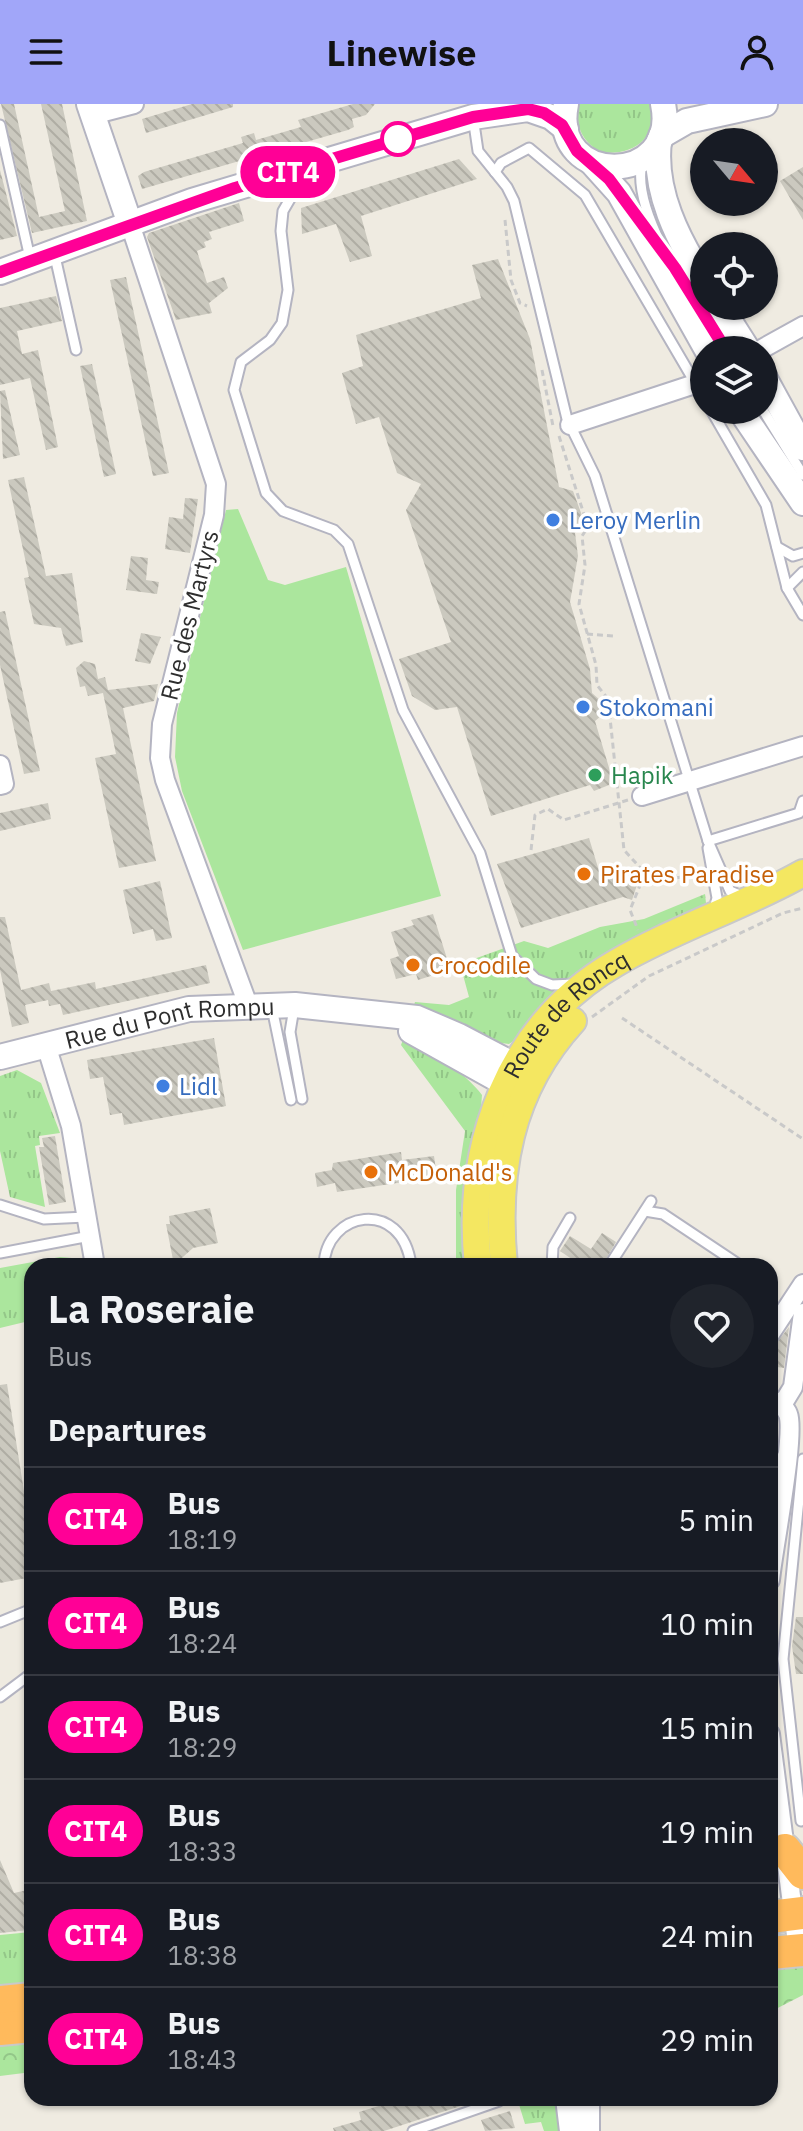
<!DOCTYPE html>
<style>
:root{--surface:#171b24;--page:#20242c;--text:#f1f3f6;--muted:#9ea1a6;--line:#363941;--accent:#a1a6f9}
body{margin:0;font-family:"IBM Plex Sans",sans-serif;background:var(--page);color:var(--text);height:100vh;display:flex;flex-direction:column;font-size:30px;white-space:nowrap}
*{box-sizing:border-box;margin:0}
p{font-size:26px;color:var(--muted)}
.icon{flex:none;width:44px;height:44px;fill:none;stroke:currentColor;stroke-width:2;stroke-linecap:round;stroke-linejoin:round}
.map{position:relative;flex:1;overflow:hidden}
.drawer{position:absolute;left:24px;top:1154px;width:754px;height:848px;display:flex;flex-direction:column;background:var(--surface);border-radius:24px;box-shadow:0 2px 6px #0004}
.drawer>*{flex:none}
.badge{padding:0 16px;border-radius:26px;font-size:28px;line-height:52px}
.needle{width:52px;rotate:119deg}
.controls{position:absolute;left:690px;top:24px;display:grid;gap:16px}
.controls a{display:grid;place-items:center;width:88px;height:88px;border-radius:50%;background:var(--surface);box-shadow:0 2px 6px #0004;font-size:40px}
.map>.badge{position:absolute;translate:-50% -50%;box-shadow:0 0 0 4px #fff}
h2{padding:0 24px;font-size:30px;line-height:72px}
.round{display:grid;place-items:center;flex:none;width:84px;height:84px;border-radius:42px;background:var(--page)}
.summary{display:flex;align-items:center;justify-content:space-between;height:136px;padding:0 24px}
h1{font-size:38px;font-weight:700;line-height:60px}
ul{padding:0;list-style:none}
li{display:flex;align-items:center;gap:24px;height:104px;padding:0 24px;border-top:2px solid var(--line)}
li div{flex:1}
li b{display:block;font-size:30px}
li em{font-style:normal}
li .badge{min-width:88px;font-weight:700;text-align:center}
header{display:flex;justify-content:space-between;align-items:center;height:104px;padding:0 24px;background:var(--accent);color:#111;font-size:36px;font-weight:700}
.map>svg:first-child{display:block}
</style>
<header><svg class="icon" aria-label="menu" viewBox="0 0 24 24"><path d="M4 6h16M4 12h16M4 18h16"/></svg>Linewise<svg class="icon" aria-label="person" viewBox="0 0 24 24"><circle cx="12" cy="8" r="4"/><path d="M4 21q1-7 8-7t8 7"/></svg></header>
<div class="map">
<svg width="803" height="2027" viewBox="0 0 803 2027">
<defs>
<pattern id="grass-tufts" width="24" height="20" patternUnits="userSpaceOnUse" patternTransform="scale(2)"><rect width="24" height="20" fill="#abe69d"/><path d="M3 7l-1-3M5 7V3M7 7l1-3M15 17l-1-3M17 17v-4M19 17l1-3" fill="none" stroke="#93c688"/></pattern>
<pattern id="forest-crowns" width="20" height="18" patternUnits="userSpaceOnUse" patternTransform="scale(2)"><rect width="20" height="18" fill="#abe69d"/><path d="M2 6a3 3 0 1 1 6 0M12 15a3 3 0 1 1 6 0" fill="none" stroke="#93c688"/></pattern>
<pattern id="building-back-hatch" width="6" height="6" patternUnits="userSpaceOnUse" patternTransform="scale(2)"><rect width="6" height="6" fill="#cbc9bf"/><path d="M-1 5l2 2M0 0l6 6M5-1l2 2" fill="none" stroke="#afada4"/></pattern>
</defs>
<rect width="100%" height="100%" fill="#efebe1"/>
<!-- grass -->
<g fill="url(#grass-tufts)">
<path d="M579 0H650C661 35 630 53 600 48 581 36 575 22 579 0Z"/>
<path d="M705 790 706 799 698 810 509 940 493 938 413 904 415 898 449 901 469 893 460 860 524 837 548 844 600 823 644 815Z"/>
<path d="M404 933C428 945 466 969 482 991L469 1162H456V1086L465 1027 401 941Z"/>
<path d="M17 966 41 979 60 1029 39 1032 40 1041 35 1042 45 1103 10 1093 0 1047V972Z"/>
<path d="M60 1153 72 1154 81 1162H32V1231L29 1217 0 1224V1164Z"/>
<path d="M32 1821V1883L0 1887V1831L31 1828Z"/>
<path d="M517 1994H556L562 2027H544L541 2018 525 2020Z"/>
</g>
<!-- forest -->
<g fill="url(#forest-crowns)">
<path d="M803 1854V1891L770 1908V1858Z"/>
<path d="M32 1937V1968L0 1972V1940Z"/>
</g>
<!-- garden -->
<path fill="#abe69d" d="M238 405 268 476 285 481 346 463 441 792 243 846 182 687 175 653 177 609 226 406Z"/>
<!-- building -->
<g fill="url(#building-back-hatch)">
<path d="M1 0H14L39 113 65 107 41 0H62L87 117 32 129Z"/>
<path d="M192 0H233V3L146 29 142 15Z"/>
<path d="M353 0H375L366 11 352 15 354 23 348 26 142 85 138 72 144 68 243 39 241 33 254 29 256 36 301 23 298 16Z"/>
<path d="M459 55 477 75 361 112 372 152 350 158 336 120 302 130 301 104Z"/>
<path d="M803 63V116L780 77Z"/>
<path d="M0 66 17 132 0 136Z"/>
<path d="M239 99 244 117 209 128 212 135 204 138 206 143 197 147 207 179 224 173 228 184 209 199 212 209 176 216 147 133 149 129Z"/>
<path d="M498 155 530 235 559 383 573 387 584 417 575 429 578 452 570 498 590 565 592 589 601 597V612L595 617 610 667 609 681 594 687 590 681 491 712 457 603 435 606 412 592 399 555 451 538 406 406 421 380 397 369 379 313 356 320 342 269 363 262 356 231 481 194 472 161Z"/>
<path d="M126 173 169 369 153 372 110 176Z"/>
<path d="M56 192 62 217 17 227 22 250 38 246 58 343 46 346 30 274 0 281V204Z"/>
<path d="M92 260 116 370 104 373 80 262Z"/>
<path d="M5 286 20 351 3 355 0 287Z"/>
<path d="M24 373 46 472 72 469 83 538 66 542 61 524 34 520 24 474 29 473 8 376Z"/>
<path d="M185 394 198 395 190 449 165 445 169 413 183 415Z"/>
<path d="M131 452 148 454 146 476 159 478 157 490 126 486Z"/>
<path d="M5 507 40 667 24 670 0 561V508Z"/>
<path d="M141 529 161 533 150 560 135 557Z"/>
<path d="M84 557 95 560 98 575 105 573 108 586 158 580 154 597 123 604 156 757 119 764 95 654 116 650 103 589 88 592 85 582 80 583 76 564Z"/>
<path d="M48 699 51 715 0 727V709Z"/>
<path d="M589 734 603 780 609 760 640 772 632 796 623 793 521 824 497 760Z"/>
<path d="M160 777 172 834 156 837 153 825 133 830 123 786Z"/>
<path d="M433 810 449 861 435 865 437 870 418 876 416 870 396 875 390 855 399 852 391 828 414 821 411 816Z"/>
<path d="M0 813H5L21 886 49 879 51 887 95 878 96 885 206 861 210 879 63 911 60 900 49 902 48 896 25 901 29 919 12 923 0 866Z"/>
<path d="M214 934 226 1002 124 1021 122 1009 110 1011 103 973 90 975 87 956Z"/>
<path d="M55 1032 66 1098 49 1101 39 1043H44L42 1034Z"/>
<path d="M401 1048 402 1056 434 1052 437 1073 337 1088 335 1079 317 1083 315 1069 332 1066 333 1059Z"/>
<path d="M210 1104 218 1139 193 1144 174 1161 166 1120H170L169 1112Z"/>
<path d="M602 1129 616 1138 602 1162H582L560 1147 570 1132 591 1145Z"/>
<path d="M789 1223 784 1264 770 1262V1247Z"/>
<path d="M7 1280 32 1438V1473L0 1479V1281Z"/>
<path d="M796 1513H803V1570H796L792 1542Z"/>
<path d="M0 1756 14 1789 32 1785V1816L26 1818 29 1826 0 1829Z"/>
<path d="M405 1994 439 1996 485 1994 384 2027H334L333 2024 361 2016 359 2008Z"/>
<path d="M510 2007 515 2024 485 2027 481 2016Z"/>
</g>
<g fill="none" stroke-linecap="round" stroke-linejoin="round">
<!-- lane casing -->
<g stroke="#b4b4c1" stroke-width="13">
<g id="lane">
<path d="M473 13 478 47 507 83 514 97 567 315 595 372 708 737 730 787 744 793"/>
<path d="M0 21 30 154"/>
<path d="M642 59C630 111 698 202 726 246"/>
<path d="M495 68 501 59 529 44 585 91 704 294"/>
<path d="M304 71 283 107 281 127 288 186 282 219 270 236 241 258 234 286 266 389 283 407 334 426 348 440 403 606 480 749 512 852 536 875 552 881 575 880"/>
<path d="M54 148 76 246"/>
<path d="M711 306 766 401 787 484 803 511"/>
<path d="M763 306 803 371"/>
<path d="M777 443 793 452 803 449"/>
<path d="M787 484 803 468"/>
<path d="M708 737 799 709 803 697"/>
<path d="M708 744 717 794 713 808"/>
<path d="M272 904 291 996"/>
<path d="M294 904 290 928 302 995"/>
<path d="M0 1101 44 1115 86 1113"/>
<path d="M645 1107 663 1110 741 1162"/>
<path d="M0 1149 90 1132"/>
<path d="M324 1162C325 1107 402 1093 411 1161"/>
<path d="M552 1162 553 1143 570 1114"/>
<path d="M609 1162 651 1097"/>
<path d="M0 1518 32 1505"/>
<path d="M0 1593 32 1569"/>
<path d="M801 1717 783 1555 803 1355"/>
<path d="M413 2027 499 1997 498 1994"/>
</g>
</g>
<!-- street casing -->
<g stroke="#b4b4c1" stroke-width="22">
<g id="street">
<path d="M92 11 134 0"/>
<path d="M130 120 216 380 214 411 162 620 160 654 165 676 248 901"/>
<path d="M760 246 803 222"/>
<path d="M570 321 704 277"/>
<path d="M0 661 4 680 0 681"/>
<path d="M642 692 803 642"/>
<path d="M46 941 71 1022 95 1162"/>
<path d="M770 1230 803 1180"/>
<path d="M770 1295C778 1298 785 1302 788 1310 796 1330 773 1445 770 1476"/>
<path d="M782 1301 793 1283 803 1209"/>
<path d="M770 1352 781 1384"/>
<path d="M770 1630 798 1846"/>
</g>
</g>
<!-- secondary casing -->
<g stroke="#b4b4c1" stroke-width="28">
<g id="secondary">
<path d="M89 0 130 120"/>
<path d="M566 0C549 84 680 83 663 0"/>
<path d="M661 32 687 17 765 0"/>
<path d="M659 37C653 87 678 136 704 176"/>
<path d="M592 59 619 89 707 246"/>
<path d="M0 168 192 97 473 13 528 5 551 13 566 25"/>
<path d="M720 202 748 246"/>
<path d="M764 273 803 344"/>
<path d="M740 306 803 399"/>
<path d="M411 927 522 989"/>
<path id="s1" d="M0 953 189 905 295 901 417 914 459 932 531 970"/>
<path d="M568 1994 572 2027"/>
<path d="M587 1994V2027"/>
</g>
</g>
<!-- primary casing -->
<g stroke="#c9c9c9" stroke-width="30">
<g id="primary">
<path id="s2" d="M478 1162C465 1043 508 921 616 859 676 824 743 803 803 769"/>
<path d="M504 1162C495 1070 509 987 573 917"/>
</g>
</g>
<!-- highway casing -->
<g stroke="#c9c9c9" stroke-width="36">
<g id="highway">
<path d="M785 1746 803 1769"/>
<path d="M770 1813 803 1809"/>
<path d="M770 1849 803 1846"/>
<path d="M0 1898 32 1895"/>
<path d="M0 1925 32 1922"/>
</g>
</g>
<!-- path -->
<g stroke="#c9c9c9" stroke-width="3" stroke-dasharray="6 4" stroke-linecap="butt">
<path d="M505 116 511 176 520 199 527 202"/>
<path d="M542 266 553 322"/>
<path d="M559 332 588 423 582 432 585 461 579 500 596 561 597 581 608 595 624 746 645 769 630 806 638 826"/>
<path d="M587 530 613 532"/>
<path d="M531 746 535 711 548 705 564 716 628 696"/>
<path d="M645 769C661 775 673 777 690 770L701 775"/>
<path d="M592 913 649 872 783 809 803 804"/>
<path d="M622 914 803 1035"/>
</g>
<!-- lane -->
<use href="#lane" stroke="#fff" stroke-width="9"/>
<!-- street -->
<use href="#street" stroke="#fff" stroke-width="18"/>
<!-- secondary -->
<use href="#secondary" stroke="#fff" stroke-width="24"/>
<!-- primary -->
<use href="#primary" stroke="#f4e761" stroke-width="26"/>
<!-- highway -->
<use href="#highway" stroke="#ffba5c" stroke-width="32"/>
</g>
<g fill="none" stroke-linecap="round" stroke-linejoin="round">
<!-- line casing -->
<g stroke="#fff" stroke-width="18">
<path id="line" d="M0 168 235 84 473 13 528 5 544 9 562 21 577 47 609 75 675 164 726 246"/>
</g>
<!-- line -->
<use href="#line" stroke="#ff0096" stroke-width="12"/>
</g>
<!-- markers -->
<circle fill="#fff" stroke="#ff0096" stroke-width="4" cx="398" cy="35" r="16"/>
<g fill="#3f7fe0" stroke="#fff" stroke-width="3">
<circle cx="553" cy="416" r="8"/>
<circle cx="583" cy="603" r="8"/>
<circle cx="163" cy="982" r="8"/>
</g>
<circle fill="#2e9e5b" stroke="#fff" stroke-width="3" cx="595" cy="671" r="8"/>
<g fill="#e8710a" stroke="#fff" stroke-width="3">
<circle cx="584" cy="770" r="8"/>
<circle cx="413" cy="861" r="8"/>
<circle cx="371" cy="1068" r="8"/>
</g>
<g text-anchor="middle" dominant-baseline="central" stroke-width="7" stroke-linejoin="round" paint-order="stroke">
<!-- shop labels -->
<g font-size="24" fill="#366cbe" stroke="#fff" text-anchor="start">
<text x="569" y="416">Leroy Merlin</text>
<text x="599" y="603">Stokomani</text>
<text x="179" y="982">Lidl</text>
</g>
<!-- street labels -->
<g font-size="24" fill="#2e2e2e" stroke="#fff">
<text transform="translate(189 511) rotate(-76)">Rue des Martyrs</text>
<text stroke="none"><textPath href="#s2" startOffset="280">Route de Roncq</textPath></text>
<text stroke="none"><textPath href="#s1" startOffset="174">Rue du Pont Rompu</textPath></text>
</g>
<!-- leisure labels -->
<g font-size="24" fill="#27864d" stroke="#fff" text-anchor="start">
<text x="611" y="671">Hapik</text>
</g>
<!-- food labels -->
<g font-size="24" fill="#c56008" stroke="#fff" text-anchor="start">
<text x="600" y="770">Pirates Paradise</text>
<text x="429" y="861">Crocodile</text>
<text x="387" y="1068">McDonald's</text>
</g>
</g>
</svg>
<div class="controls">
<a><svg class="needle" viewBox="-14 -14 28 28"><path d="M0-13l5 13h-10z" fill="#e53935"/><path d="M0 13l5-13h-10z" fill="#9ea1a6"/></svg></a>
<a><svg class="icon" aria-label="locate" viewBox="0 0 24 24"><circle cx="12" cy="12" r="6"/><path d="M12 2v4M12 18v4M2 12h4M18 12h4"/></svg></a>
<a><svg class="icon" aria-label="layers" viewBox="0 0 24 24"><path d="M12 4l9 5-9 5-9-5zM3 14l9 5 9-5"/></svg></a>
</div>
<b class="badge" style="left:288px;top:68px;background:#ff0096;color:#fff">CIT4</b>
<section class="drawer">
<div class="summary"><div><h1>La Roseraie</h1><p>Bus</p></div><a class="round"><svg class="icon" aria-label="heart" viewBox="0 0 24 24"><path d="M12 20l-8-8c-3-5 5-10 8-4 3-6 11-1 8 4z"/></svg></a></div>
<h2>Departures</h2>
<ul>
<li><span class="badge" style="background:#ff0096;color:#fff">CIT4</span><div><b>Bus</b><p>18:19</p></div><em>5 min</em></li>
<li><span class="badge" style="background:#ff0096;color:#fff">CIT4</span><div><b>Bus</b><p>18:24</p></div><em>10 min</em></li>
<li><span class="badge" style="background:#ff0096;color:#fff">CIT4</span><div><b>Bus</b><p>18:29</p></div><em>15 min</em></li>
<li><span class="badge" style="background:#ff0096;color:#fff">CIT4</span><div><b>Bus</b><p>18:33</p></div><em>19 min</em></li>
<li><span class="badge" style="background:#ff0096;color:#fff">CIT4</span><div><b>Bus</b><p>18:38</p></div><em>24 min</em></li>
<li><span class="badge" style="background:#ff0096;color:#fff">CIT4</span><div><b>Bus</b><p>18:43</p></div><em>29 min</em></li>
</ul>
</section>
</div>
